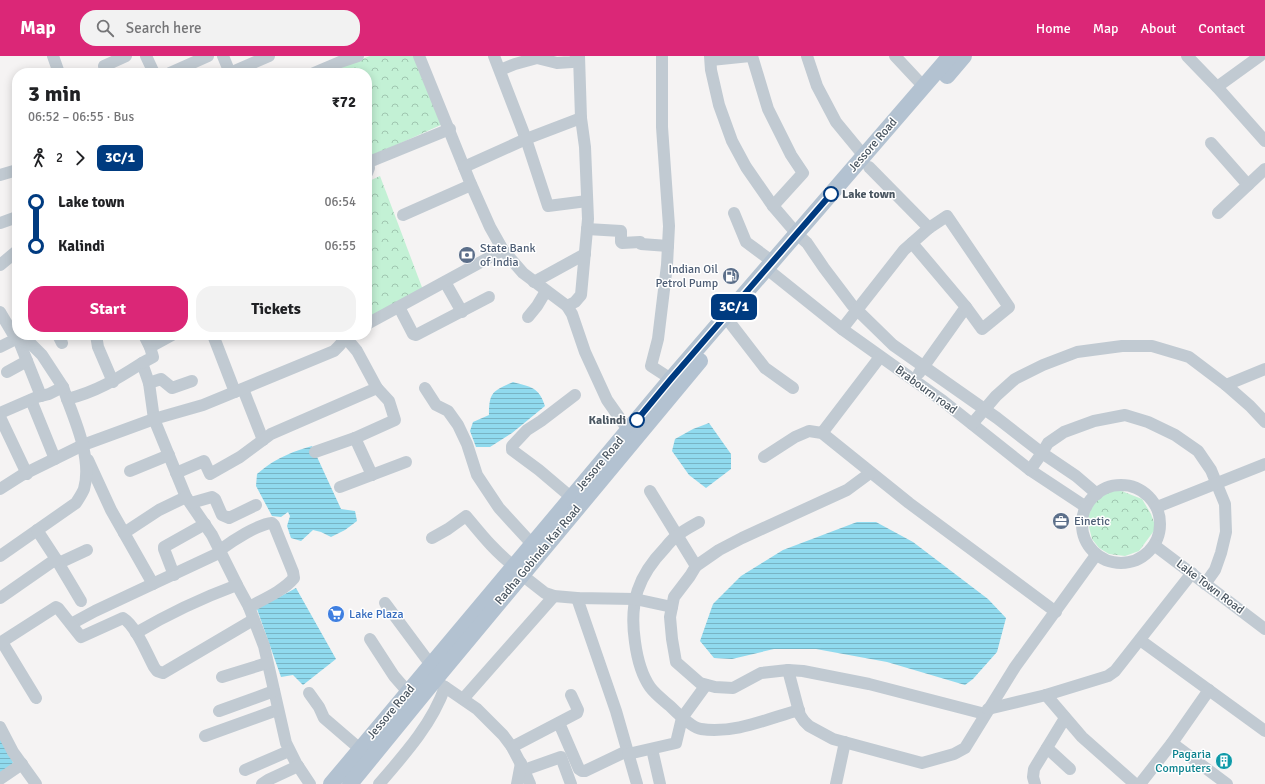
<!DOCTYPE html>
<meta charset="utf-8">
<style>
:root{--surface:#fff;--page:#f2f2f2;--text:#202124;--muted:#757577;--accent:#db2777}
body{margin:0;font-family:Signika,sans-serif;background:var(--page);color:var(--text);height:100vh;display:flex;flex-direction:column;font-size:15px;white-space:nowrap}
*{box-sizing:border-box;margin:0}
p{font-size:13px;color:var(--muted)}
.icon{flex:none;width:22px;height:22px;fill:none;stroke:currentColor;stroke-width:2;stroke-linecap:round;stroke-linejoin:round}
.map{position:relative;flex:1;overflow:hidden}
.sheet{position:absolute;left:12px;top:12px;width:360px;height:272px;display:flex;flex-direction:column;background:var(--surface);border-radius:16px;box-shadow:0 2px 10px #0003}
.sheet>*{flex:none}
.badge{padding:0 8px;border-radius:6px;font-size:14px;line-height:26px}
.map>.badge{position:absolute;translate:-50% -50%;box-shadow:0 0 0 2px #fff}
.legs{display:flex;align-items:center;gap:6px;height:44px;padding:0 16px;font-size:13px}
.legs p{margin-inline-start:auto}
.headline{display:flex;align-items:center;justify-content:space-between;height:68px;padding:0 16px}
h1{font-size:22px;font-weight:700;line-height:30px}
.cta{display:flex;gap:8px;margin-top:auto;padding:8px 16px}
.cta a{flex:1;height:46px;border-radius:16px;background:var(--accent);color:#fff;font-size:16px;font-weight:700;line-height:46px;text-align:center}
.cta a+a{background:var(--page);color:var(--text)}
ul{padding:0 16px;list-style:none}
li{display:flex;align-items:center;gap:14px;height:44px;font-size:15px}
li i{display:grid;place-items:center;width:6px;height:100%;margin:0 5px;background:currentColor}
li i::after{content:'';width:10px;height:10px;margin:-5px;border:3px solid;border-radius:50%;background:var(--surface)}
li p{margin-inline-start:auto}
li:first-child i{background:linear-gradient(#0000 50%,currentColor 0)}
li:last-child i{background:linear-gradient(currentColor 50%,#0000 0)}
header{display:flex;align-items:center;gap:24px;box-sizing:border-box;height:56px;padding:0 20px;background:var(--accent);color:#fff}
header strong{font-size:19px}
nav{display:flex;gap:22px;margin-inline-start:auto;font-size:14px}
.search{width:280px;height:36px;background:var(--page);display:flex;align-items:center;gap:10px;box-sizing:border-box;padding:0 14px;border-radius:16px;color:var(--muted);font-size:15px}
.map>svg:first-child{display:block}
</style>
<header>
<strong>Map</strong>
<div class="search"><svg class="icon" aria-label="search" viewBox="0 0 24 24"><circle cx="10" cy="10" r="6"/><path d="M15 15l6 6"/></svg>Search here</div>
<nav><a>Home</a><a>Map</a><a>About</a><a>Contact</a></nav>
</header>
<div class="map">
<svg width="1265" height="728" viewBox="0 0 1265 728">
<defs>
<pattern id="forest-crowns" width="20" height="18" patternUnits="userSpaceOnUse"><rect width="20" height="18" fill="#c3f1d5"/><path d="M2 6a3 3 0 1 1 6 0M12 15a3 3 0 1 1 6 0" fill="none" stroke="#a0c6b0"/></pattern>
<pattern id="water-rules" width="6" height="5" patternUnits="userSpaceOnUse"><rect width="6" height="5" fill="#90daee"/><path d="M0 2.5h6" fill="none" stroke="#78b4c4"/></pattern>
</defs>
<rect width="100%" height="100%" fill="#f5f3f3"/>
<!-- forest -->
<g fill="url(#forest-crowns)">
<path d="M370 0H414L443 68 372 100 367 88V17H340L338 12Z"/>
<path d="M380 120 423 234 367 262V126Z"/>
<path d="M1119 434 1142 443 1151 458 1156 472 1139 495 1125 500 1109 498 1099 492 1092 483 1087 463 1094 446 1104 437Z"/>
</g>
<!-- water -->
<g fill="url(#water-rules)">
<path d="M513 326C531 331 539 331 545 350L512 377 490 391H476L470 375 473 366 489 359C489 336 493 335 513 326Z"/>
<path d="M709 367 731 398V413L706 432 689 419 672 395 675 383 693 373Z"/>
<path d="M312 390 341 453 355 455 357 465 345 474 331 481 321 476 313 474 301 485 291 482 287 470 290 460 288 456 281 461 272 460 256 430 257 418C276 402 289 397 312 390Z"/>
<path d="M857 466H876L913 486 988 543 1006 562 997 596 973 623 965 629 887 606 816 593H774L732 603 714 602 700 585 713 548 741 520 783 494Z"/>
<path d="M296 532 336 603 303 629 293 619 281 621 257 553Z"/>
<path d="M0 682 11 696 13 707 0 721Z"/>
</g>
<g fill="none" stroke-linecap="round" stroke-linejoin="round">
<!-- minor -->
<g stroke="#c1cad2" stroke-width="12">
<path d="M53 0 59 17"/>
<path d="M146 0 154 17"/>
<path d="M223 0 230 17"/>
<path d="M419 0 470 126 490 171 503 194 523 217 567 250 572 258 585 296 607 344 633 381"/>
<path d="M494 0 526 83 548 150 587 145"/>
<path d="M662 0V71L669 170 667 209 658 283 651 310 671 323"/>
<path d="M710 0 711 14 719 49 732 85 746 111 773 150 797 178 807 187 824 212 852 249 893 289 997 362 1042 397 1076 420 1097 438"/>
<path d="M752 0 768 53 791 99 803 117 773 150"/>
<path d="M807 0 817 30 836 66 864 100"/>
<path d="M895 0 924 31"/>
<path d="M1187 0 1217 31 1265 85"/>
<path d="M711 4 750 0"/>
<path d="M104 10 126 0"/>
<path d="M500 14 515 8 537 2 557 7 572 6 579 1"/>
<path d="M170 17 208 0"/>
<path d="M230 17 269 0"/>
<path d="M314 17 340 6 358 0"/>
<path d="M1217 31 1260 0"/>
<path d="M1211 87 1248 129"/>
<path d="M367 101 369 112 367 117"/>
<path d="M369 106 450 73"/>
<path d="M464 111 526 83 581 62"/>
<path d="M869 111 929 172"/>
<path d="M0 119 17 114"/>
<path d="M734 157 746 186 773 206"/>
<path d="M1218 157 1265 113"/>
<path d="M403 159 471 129"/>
<path d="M0 167 17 161"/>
<path d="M587 173 621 175V186L622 187 640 186 641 188 668 190"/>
<path d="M912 187 966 251 919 317"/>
<path d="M0 209 17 195"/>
<path d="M767 213 842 273 943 345 1030 414 1086 451"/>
<path d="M445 226 462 256"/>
<path d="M534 226 585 198"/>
<path d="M567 250 575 246 581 239 588 163 585 91 581 62 579 0"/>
<path d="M399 251 413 278 416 279 489 241"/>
<path d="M0 256 16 283 0 291"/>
<path d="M528 261 537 250 546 235"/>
<path d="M725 262 731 268 765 312 793 332"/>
<path d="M367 268 503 194"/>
<path d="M842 273 904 194 929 172 947 160 1009 251 982 273 966 251"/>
<path d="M58 279 62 287"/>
<path d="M96 279 98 291 113 326"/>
<path d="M213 279 235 336"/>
<path d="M16 283 19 285 29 286 42 299 63 331 67 343C96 336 117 323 142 307L149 327 154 363 186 441 212 479 237 529 249 551 264 590 286 687 296 707 310 728"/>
<path d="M19 285 41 340"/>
<path d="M150 291 172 279"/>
<path d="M142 307 153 301 150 291 144 279"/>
<path d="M7 316 27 305"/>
<path d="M149 327 161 323 172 332 192 325"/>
<path d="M1226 329 1265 313"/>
<path d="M425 332 436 349 448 355 458 369 467 388 477 419 499 452 532 488"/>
<path d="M243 333 263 384"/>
<path d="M31 344 55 403"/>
<path d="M0 357 37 341 49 338 63 331"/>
<path d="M0 361 27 418"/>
<path d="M972 368 996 340 1015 323 1043 309 1077 296 1122 290H1152L1189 301 1226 329 1250 350 1265 366"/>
<path d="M822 377 880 301"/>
<path d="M355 382 372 419"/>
<path d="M315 396 355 382 395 364 389 345 377 332"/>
<path d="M764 401 795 381 809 375 822 377 909 447 1056 556"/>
<path d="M88 404 111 454 153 528"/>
<path d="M1030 414 1042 397 1048 387 1064 376 1094 365 1125 359 1148 366 1175 379 1198 395 1211 414 1225 448 1226 476 1221 497 1215 514 1205 528"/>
<path d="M130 415 169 399"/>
<path d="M176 417 204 405 210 418 240 401 271 378 377 332 357 295 346 282"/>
<path d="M870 417 847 434 742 482 719 494 696 510 690 520 674 541 670 561 672 583 676 606 700 627 715 631 733 632 761 617 788 614 803 615 869 628 985 658"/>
<circle cx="1121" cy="468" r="39"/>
<path d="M340 431 406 406"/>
<path d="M0 433 22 419 83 389 154 363 203 349 334 295 339 290 348 279"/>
<path d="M650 435 696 510"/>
<path d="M572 442 539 414 512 394V390L527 374 541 365 575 339"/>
<path d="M191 447 212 441 215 443 222 459 229 462 256 449"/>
<path d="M1157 451 1265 408"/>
<path d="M699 466C692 470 684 474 678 479 673 482 669 487 665 492 638 520 629 546 635 586 637 601 641 618 650 631 655 638 663 644 670 650 677 657 692 672 701 673 734 678 767 663 799 654"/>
<path d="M124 477 159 454 186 441"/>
<path d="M432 482 448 473 466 460C481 478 495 496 514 510"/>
<path d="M1154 489 1265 573"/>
<path d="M220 494C232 485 258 468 272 467L274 469 293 516 294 522C283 535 264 543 249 551"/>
<path d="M0 500 76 447C79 442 82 438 84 433 92 405 77 369 67 343"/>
<path d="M56 503 81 545"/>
<path d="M59 507 87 494"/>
<path d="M174 519 164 493V491L205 468"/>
<path d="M522 519 545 537 554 540 577 542 635 543 672 551"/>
<path d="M0 542 56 503 37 474"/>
<path d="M577 542 616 655 637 728"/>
<path d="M385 547 431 609"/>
<path d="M71 568 95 555 221 496"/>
<path d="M136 577C168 558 202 542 237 529"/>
<path d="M370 583 394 620 408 636"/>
<path d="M1140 584 1265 675"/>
<path d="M2 586 36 642"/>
<path d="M0 587 56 551 58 552 81 581 123 562C136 570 147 598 154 611L157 615 163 617 253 564"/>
<path d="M788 614 797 648 800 659 804 665 809 670 833 683 922 707 954 698 965 692 1015 611 1096 499"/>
<path d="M427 620 445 631 477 653 503 679 512 691 524 714 530 728"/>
<path d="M222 621 267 607"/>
<path d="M309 637 319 651 324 662 360 693"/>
<path d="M1046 639 1082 681 1135 728"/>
<path d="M463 643 554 540"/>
<path d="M988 653 1046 639 1108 620 1115 615 1192 517"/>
<path d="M219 655 274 635"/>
<path d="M559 667 579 713 582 715H585L627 695"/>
<path d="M0 671 13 696 36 728"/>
<path d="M205 680 277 654"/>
<path d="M1172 687 1227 728"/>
<path d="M512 691 577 657 578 654 571 639"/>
<path d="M1047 692 1070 713"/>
<path d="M652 693 660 728"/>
<path d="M628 698 676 687 682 662 706 629"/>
<path d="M245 714 289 695"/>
<path d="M524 714 561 701 571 728"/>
<path d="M0 723 22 708"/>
<path d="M262 728 268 724 298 710"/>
<path d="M379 728C405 698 432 668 445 631"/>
<path d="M517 728 521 707"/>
<path d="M836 728 845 686"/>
<path d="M1035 728 1033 721 1034 713 1065 662"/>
<path d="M1140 728 1172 687 1209 634"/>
</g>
<!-- major -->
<g stroke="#b3c2d1" stroke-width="16">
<path d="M947 20 964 0"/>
<path d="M331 728 671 323 950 0"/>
<path d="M350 728 439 619 700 305"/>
</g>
</g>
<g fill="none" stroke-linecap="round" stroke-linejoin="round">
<!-- line-1 casing -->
<g stroke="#fff" stroke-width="9">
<path id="line-1" d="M637 364 671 323 831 138"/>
</g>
<!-- line-1 -->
<use href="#line-1" stroke="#003b80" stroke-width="6"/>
</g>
<!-- icons -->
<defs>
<g id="bank-disc" transform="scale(0.9)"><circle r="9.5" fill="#5c6f8a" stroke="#fff"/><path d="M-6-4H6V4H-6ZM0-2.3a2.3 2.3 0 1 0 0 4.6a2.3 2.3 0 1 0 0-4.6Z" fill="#fff"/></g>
<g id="fuel-disc" transform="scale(0.9)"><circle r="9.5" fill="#5c6f8a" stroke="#fff"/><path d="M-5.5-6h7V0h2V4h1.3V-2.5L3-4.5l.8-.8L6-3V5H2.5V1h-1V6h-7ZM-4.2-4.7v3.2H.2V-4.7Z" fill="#fff"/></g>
<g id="office-disc" transform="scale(0.9)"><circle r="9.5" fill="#5c6f8a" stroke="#fff"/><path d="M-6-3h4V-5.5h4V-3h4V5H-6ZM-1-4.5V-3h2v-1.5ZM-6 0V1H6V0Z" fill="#fff"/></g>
<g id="supermarket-disc" transform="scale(0.9)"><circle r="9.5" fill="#3f7fe0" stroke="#fff"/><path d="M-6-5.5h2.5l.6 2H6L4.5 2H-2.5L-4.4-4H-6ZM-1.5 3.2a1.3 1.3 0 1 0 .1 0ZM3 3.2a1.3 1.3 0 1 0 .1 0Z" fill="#fff"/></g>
<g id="building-disc" transform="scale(0.9)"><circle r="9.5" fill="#0f9aa8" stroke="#fff"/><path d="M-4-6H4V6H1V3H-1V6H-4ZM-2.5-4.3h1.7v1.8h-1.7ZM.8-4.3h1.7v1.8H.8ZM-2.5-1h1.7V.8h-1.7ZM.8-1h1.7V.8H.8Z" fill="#fff"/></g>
</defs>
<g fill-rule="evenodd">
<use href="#bank-disc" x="467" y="199"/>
<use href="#fuel-disc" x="731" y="220"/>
<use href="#office-disc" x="1061" y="465"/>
<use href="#supermarket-disc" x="336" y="558"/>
<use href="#building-disc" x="1224" y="705"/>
</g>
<!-- markers -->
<g fill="#fff" stroke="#003b80" stroke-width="2">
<circle cx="831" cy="138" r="7"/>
<circle cx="637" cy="364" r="7"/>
</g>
<g text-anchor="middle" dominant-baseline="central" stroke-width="3" stroke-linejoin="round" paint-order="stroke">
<!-- street labels -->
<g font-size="12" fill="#4a5661" stroke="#fff">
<text transform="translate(873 89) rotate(-49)">Jessore Road</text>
<text transform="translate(926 334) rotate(36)">Brabourn road</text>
<text transform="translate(600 408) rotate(-50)">Jessore Road</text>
<text transform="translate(538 499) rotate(-50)">Radha Gobinda Kar Road</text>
<text transform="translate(1210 531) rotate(37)">Lake Town Road</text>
<text transform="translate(391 656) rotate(-50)">Jessore Road</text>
</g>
<!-- stop labels -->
<g font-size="12" font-weight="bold" fill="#4a5661" stroke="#fff" text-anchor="start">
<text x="842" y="138">Lake town</text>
<text x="626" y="364" text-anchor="end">Kalindi</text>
</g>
<!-- service labels -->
<g font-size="12" fill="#4e5e75" stroke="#fff" text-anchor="start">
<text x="480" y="192">State Bank<tspan x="480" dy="14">of India</tspan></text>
<text x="718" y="213" text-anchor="end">Indian Oil<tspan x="718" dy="14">Petrol Pump</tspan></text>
<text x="1074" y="465">Einetic</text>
</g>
<!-- shop labels -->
<g font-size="12" fill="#366cbe" stroke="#fff" text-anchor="start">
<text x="349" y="558">Lake Plaza</text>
</g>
<!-- culture labels -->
<g font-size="12" fill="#0d838f" stroke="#fff" text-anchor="end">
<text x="1211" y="698">Pagaria<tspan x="1211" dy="14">Computers</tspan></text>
</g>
</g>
</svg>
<b class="badge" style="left:734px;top:251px;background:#003b80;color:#fff">3C/1</b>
<section class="sheet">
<div class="headline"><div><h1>3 min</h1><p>06:52 – 06:55 · Bus</p></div><b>₹72</b></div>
<div class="legs"><svg class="icon" aria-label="walk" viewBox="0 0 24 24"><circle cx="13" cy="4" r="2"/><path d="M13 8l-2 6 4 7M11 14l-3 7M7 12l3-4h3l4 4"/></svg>2<svg class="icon" aria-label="forward" viewBox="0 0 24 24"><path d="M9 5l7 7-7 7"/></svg><b class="badge" style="background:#003b80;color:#fff">3C/1</b></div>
<ul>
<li><i style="color:#003b80"></i><b>Lake town</b><p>06:54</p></li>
<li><i style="color:#003b80"></i><b>Kalindi</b><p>06:55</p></li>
</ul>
<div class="cta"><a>Start</a><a>Tickets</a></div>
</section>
</div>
